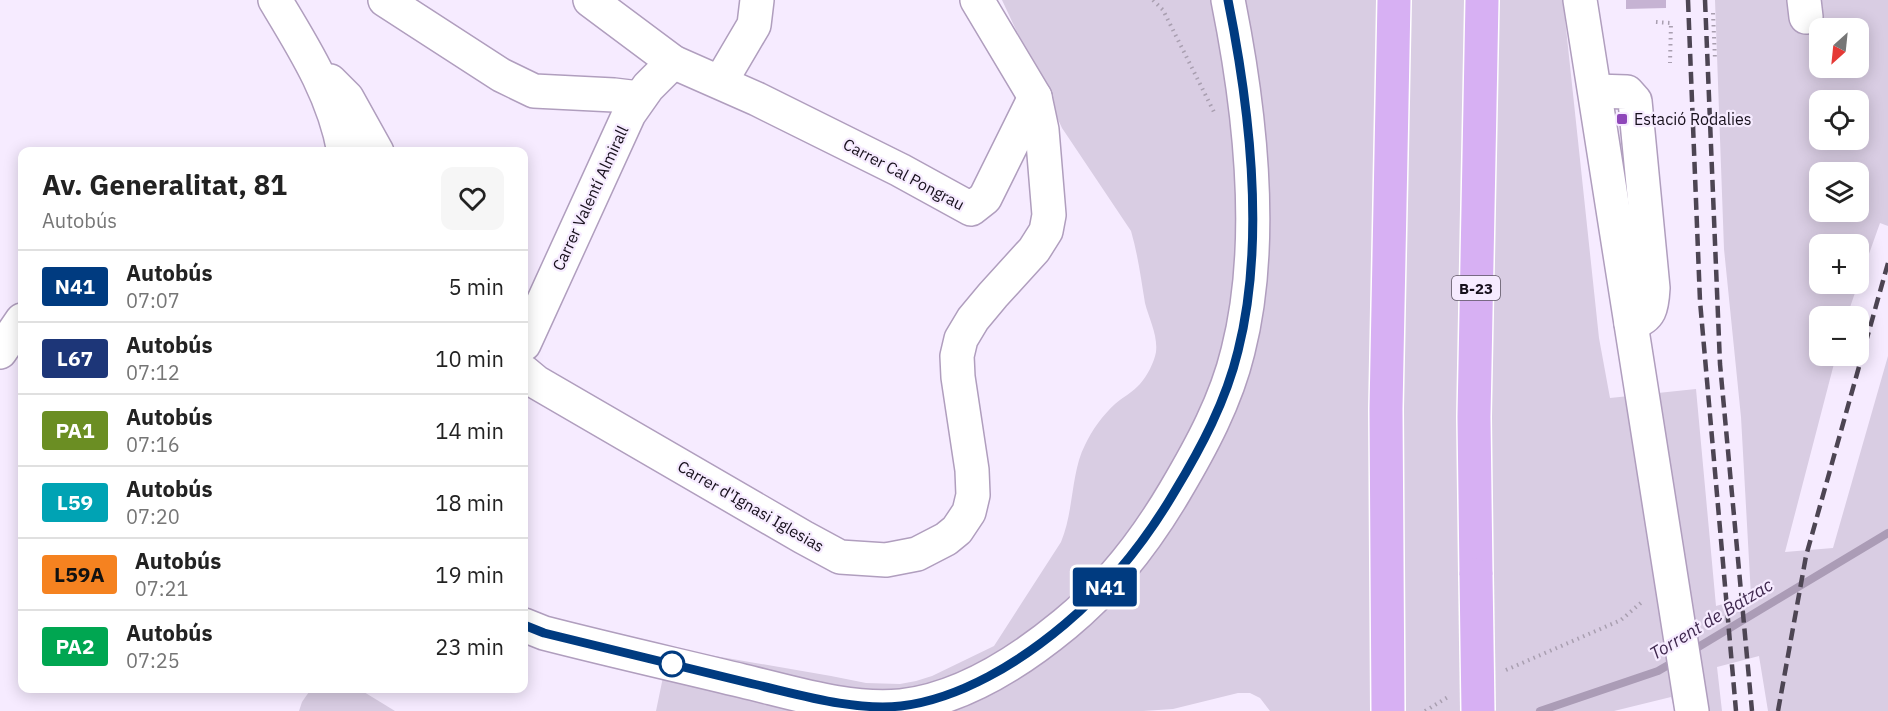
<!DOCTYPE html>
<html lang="es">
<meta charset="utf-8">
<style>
:root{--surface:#fff;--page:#f6f6f6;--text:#222;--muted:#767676;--line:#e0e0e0}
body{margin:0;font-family:"IBM Plex Sans",sans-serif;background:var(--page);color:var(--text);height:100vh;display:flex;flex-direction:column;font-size:22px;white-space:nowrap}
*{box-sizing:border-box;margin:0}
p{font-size:20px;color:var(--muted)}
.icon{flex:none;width:33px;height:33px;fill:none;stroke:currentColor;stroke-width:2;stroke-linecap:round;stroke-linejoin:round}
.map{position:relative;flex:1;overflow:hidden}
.side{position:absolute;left:18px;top:147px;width:510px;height:546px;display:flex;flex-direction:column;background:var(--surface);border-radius:12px;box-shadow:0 3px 15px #0003}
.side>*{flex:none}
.badge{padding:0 12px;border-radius:4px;font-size:21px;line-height:39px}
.needle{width:39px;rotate:207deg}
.fabs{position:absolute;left:1809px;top:18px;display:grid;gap:12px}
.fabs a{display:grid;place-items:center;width:60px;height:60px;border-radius:12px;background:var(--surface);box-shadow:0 3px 15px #0003;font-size:30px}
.map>.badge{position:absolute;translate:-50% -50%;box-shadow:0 0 0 3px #fff}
.round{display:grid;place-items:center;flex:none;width:63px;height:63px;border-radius:12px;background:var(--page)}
.head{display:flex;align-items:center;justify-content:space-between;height:102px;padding:0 24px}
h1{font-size:28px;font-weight:700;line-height:45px}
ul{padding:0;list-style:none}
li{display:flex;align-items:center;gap:18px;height:72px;padding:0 24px;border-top:2px solid var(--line)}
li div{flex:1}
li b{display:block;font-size:22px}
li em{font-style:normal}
li .badge{min-width:66px;font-weight:700;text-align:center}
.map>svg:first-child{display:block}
</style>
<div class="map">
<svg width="1888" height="711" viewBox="0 0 1888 711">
<rect width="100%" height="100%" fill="#f6ebff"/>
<!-- green -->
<g fill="#d9cde3" fill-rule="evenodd">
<path d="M1002 0H1563L1599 338 1610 398 1696 389 1716 606 1751 596 1741 417 1724 249 1715 0H1888V226L1880 223 1859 282 1858 244H1820V284H1858L1847 316H1820V356H1836L1785 552 1833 548 1888 356V711H1768L1759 656 1717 667 1722 711H1675L1671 697 1614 711H1270L1260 698 1250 693H1238L1173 709 1143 711H656L669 648 831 676 866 683 900 684 916 681 932 676 994 646 1061 542C1074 511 1071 472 1085 445 1092 430 1103 415 1115 404 1123 397 1133 392 1140 384 1147 376 1154 363 1156 352 1158 335 1149 319 1145 303 1141 279 1138 255 1131 231L1062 128ZM1820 28H1858V68H1820ZM1820 100H1858V140H1820ZM1820 172H1858V212H1820Z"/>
<path d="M311 689H359L395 711H299L302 702Z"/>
</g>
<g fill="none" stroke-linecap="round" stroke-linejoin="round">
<!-- stream -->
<g stroke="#ab9cb6" stroke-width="8">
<path d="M1690 652 1888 533"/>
<path d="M1540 711 1658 671 1677 660"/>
</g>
</g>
<!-- building -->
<path fill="#c6b3d3" d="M1626 0H1666V8L1626 9Z"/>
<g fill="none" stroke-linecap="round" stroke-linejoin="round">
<!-- minor casing -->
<g stroke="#b09ebe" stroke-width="36">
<g id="minor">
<path d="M275 0C304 48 334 95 344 152"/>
<path d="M385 0 501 75 534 91 614 95 639 98"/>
<path d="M590 0 673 62 757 99 900 170 971 209 985 198 1035 97"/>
<path d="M1580 0 1692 711"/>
<path d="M1804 0 1806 17"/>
<path d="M330 81 347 98 377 152"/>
<path d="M721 81 754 25 757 0"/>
<path d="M1595 91 1627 92 1635 101 1653 288C1652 307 1651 318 1631 323"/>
<path d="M524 344 629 114 648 87 673 62"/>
<path d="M0 352 22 320"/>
<path d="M524 372 536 382 803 537 840 557 886 560 917 554 946 539 957 530 969 512 973 495 972 470 958 377 957 356 961 339 973 319 993 295 1034 250 1046 231 1049 215 1042 130 1035 97 977 0"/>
<path d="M524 625 544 633C610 650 677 665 743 681 794 693 849 711 901 706 962 699 1019 662 1065 624 1110 587 1145 542 1175 491 1201 447 1226 401 1238 351 1266 241 1250 109 1228 0"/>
</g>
</g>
<!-- highway casing -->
<g stroke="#fff" stroke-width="36">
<g id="highway">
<path d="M1476 575 1474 417 1482 0"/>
<path d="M1388 711 1386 409 1394 0"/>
</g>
</g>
<!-- path -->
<g stroke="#a99fb0" stroke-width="4" stroke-dasharray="1.5 4.5" stroke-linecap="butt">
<path d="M1153 0 1163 10 1214 112"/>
<path d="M1713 13 1715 60"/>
<path d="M1656 22 1671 23 1670 63"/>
<path d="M1506 670 1621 620 1643 601"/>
<path d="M1425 711 1448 697"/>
</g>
<!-- minor -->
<use href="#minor" stroke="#fff" stroke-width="33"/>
<!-- highway -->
<use href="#highway" stroke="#d7b0f3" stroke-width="33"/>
<!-- rail -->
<g stroke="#4d4553" stroke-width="4.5" stroke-dasharray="12 6" stroke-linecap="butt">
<path d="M1688 0 1700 301 1736 711"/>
<path d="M1705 0 1720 364 1752 711"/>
<path d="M1778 711 1806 556 1888 263"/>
</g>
<!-- highway-bridge casing -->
<g stroke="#fff" stroke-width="36" stroke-linecap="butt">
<path id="highway-bridge" d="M1476 575 1478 711"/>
</g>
<!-- highway-bridge -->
<use href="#highway-bridge" stroke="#d7b0f3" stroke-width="33"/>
</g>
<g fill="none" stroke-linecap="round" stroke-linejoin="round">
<!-- line casing -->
<g stroke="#fff" stroke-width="14">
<path id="line" d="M524 625 544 633C612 650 681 666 749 683 798 694 851 711 901 706 960 699 1020 662 1065 624 1110 586 1145 542 1175 491 1201 448 1226 401 1238 351 1266 241 1250 109 1228 0"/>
</g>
<!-- line -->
<use href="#line" stroke="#003b80" stroke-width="9"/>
</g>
<!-- markers -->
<rect fill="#8f47ba" stroke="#f6ebff" stroke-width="2" x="1616" y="113" width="12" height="12" rx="3"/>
<circle fill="#fff" stroke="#003b80" stroke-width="3" cx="672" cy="664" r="12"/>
<g text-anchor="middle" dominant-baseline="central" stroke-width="4.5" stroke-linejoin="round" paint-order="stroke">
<!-- shield labels -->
<rect fill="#f6ebff" stroke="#5a5260" stroke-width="1.5" x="1452" y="276" width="48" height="24" rx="4.5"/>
<g font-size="15" font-weight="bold" fill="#17101c">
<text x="1476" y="288">B-23</text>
</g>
<!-- poi labels -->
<g font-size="16" fill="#17101c" stroke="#f6ebff" text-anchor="start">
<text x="1634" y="119">Estació Rodalies</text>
</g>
<!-- street labels -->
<g font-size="16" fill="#17101c" stroke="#f6ebff">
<text transform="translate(904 174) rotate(28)">Carrer Cal Pongrau</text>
<text transform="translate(590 198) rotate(-65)">Carrer Valentí Almirall</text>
<text transform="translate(751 506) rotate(30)">Carrer d'Ignasi Iglesias</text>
</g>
<!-- water labels -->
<g font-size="18" font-style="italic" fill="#40294f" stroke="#f6ebff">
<text transform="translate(1711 619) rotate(-31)">Torrent de Batzac</text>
</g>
</g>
</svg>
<div class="fabs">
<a><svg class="needle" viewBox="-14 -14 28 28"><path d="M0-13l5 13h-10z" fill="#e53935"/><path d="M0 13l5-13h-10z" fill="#767676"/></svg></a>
<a><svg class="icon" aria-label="locate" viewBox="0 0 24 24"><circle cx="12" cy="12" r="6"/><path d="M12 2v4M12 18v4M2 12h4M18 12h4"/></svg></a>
<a><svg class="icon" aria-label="layers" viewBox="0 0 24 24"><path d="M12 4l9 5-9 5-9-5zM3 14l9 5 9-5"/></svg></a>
<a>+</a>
<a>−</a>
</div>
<b class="badge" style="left:1105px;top:587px;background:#003b80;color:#fff">N41</b>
<section class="side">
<div class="head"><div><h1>Av. Generalitat, 81</h1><p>Autobús</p></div><a class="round"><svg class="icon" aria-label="heart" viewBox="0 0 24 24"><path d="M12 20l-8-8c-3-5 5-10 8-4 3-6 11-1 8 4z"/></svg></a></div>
<ul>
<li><span class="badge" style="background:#003b80;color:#fff">N41</span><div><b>Autobús</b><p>07:07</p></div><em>5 min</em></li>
<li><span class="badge" style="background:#1d3678;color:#fff">L67</span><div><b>Autobús</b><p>07:12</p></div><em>10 min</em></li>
<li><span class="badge" style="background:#6b8e23;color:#fff">PA1</span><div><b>Autobús</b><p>07:16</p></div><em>14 min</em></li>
<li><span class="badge" style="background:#00a3b4;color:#fff">L59</span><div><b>Autobús</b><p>07:20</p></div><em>18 min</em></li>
<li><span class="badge" style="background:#f58220;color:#111">L59A</span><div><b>Autobús</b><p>07:21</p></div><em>19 min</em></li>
<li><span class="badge" style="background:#00a651;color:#fff">PA2</span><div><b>Autobús</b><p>07:25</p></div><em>23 min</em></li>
</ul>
</section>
</div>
